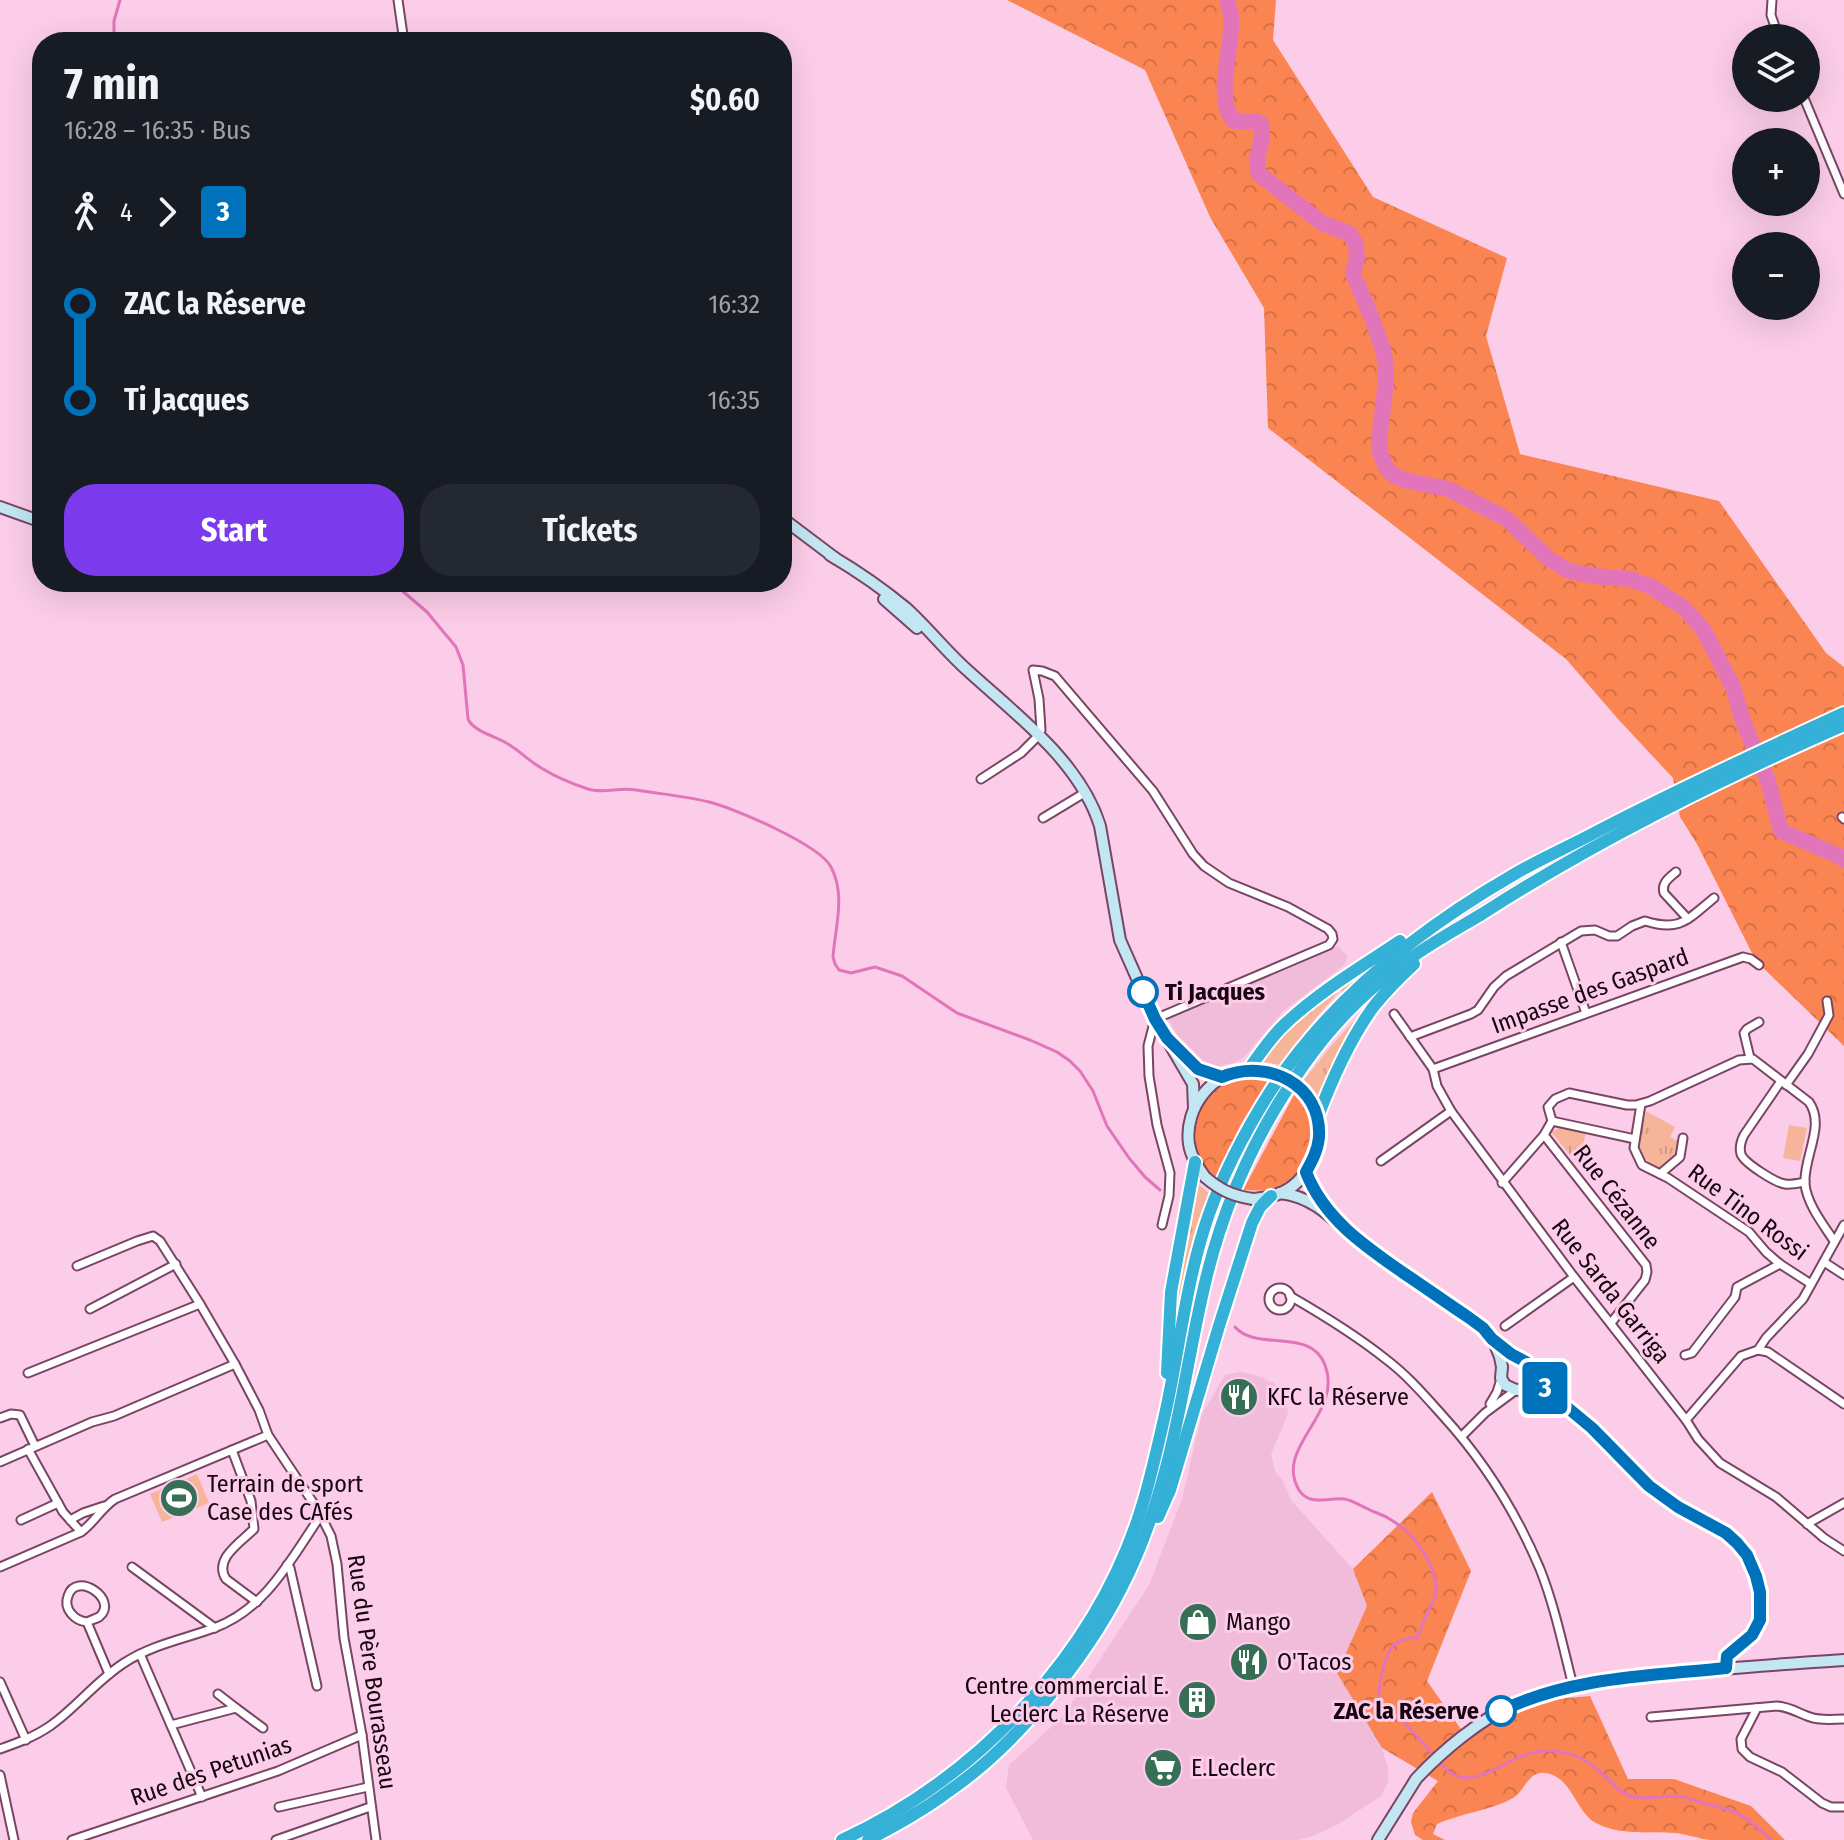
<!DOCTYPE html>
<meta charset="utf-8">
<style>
:root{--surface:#171b24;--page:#242831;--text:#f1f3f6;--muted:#9ea1a6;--accent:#7c3aed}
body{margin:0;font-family:"Fira Sans Condensed",sans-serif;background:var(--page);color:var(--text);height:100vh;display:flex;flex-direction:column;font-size:30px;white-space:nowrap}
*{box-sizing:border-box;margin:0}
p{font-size:26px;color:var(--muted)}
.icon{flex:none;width:44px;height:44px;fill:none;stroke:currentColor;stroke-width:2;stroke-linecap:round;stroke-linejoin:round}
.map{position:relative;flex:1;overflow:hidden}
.drawer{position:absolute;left:32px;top:32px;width:760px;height:560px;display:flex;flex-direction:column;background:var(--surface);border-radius:32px;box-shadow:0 8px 32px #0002}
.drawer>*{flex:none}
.badge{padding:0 16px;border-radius:6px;font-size:28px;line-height:52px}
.fabs{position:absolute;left:1732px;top:24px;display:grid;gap:16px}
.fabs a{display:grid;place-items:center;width:88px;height:88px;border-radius:50%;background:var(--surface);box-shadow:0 8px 32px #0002;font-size:40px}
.map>.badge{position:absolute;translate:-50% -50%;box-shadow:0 0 0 4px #fff}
.legs{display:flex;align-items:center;gap:12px;height:88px;padding:0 32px;font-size:26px}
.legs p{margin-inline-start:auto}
.headline{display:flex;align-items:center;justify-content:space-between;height:136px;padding:0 32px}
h1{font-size:44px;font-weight:700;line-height:60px}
.action{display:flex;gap:16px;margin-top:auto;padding:16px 32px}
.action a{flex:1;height:92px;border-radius:32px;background:var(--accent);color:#fff;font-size:32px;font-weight:700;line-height:92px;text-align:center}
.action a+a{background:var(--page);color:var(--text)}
ul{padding:0 32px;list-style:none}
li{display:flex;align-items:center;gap:28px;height:96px;font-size:30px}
li i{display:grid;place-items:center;width:12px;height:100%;margin:0 10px;background:currentColor}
li i::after{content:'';width:20px;height:20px;margin:-10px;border:6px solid;border-radius:50%;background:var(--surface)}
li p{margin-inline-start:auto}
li:first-child i{background:linear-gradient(#0000 50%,currentColor 0)}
li:last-child i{background:linear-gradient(currentColor 50%,#0000 0)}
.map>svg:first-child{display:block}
</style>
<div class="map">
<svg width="1844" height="1840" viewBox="0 0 1844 1840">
<defs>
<pattern id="grass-tufts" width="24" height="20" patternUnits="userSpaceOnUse" patternTransform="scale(2)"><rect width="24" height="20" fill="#f6b59a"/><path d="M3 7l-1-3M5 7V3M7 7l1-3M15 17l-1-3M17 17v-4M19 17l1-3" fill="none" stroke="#d29a84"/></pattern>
<pattern id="forest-crowns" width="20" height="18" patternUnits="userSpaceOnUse" patternTransform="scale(2)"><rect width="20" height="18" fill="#fa8552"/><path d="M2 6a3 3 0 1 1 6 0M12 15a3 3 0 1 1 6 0" fill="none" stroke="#d67146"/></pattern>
</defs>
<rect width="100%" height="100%" fill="#fccde8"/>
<!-- built -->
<g fill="#f0bcda">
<path d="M1338 946 1348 957 1343 966 1282 1012 1244 1057 1236 1062 1216 1067 1196 1060 1181 1041 1168 1019Z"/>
<path d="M1241 1372 1258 1376 1274 1383 1286 1399 1288 1414 1271 1454 1275 1471 1283 1481 1291 1500 1353 1569 1367 1606 1337 1673 1382 1748 1388 1768V1782L1381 1796 1337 1825 1310 1837 1297 1840H1033L1006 1788 1009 1765 1062 1717 1149 1585 1182 1499 1202 1414 1225 1375Z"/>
</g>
<!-- grass -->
<g fill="url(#grass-tufts)">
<path d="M1354 977 1356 981 1343 992 1340 990 1314 1020 1280 1065 1265 1062 1263 1060 1284 1033Z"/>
<path d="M1366 1008 1317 1096 1304 1080 1332 1045Z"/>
<path d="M1646 1111 1675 1127 1670 1137 1679 1141 1676 1156 1661 1169C1628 1154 1640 1140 1646 1111Z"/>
<path d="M1561 1127 1586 1133 1578 1164 1551 1132Z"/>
<path d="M1198 1184 1210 1194 1193 1240 1176 1316 1179 1259 1187 1217Z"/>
</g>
<!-- forest -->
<g fill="url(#forest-crowns)">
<path d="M1007 0H1276L1273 40 1373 197 1507 258 1486 336 1520 454 1719 501 1826 653 1844 667V1046L1756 961 1697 844 1680 817 1673 778 1618 719 1566 659 1268 428 1264 308 1210 217 1145 70Z"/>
<path d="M1246 1075 1269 1079 1241 1124 1216 1178C1212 1173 1206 1169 1203 1164 1186 1135 1199 1096 1228 1081 1233 1078 1240 1077 1246 1075Z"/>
<path d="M1295 1093C1299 1098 1304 1103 1307 1109 1323 1139 1302 1183 1268 1190 1260 1191 1251 1190 1243 1190Z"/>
<path d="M1432 1492 1471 1571 1427 1681 1465 1735 1521 1702 1590 1696 1628 1779H1674L1751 1806 1785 1840C1761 1840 1735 1840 1711 1840 1699 1839 1687 1834 1675 1833 1649 1831 1620 1836 1596 1823 1576 1813 1572 1776 1545 1773 1528 1771 1524 1792 1513 1798 1490 1811 1461 1813 1437 1824L1433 1834 1445 1840H1423L1415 1835 1411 1822 1413 1813 1438 1781 1382 1748 1337 1673 1367 1606 1353 1569Z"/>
</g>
<!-- pitch -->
<g fill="#f6b59a">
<path d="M1789 1125 1807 1128 1800 1161 1783 1158Z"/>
<path d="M197 1474 209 1503 162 1522 150 1494Z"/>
</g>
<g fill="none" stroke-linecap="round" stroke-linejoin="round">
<!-- stream -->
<g stroke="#e275ba" stroke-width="3">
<path d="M114 42V21L120 0"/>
<path d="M392 582 427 612 456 647 463 665 468 719C474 732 496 736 508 744 520 751 530 762 543 769 556 777 573 784 588 789 604 794 619 787 636 790 660 794 685 796 709 802 734 808 820 845 831 867 846 895 835 928 833 957L835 964 839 970 851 973 875 967 902 976 957 1013 1030 1040 1057 1052 1070 1061 1080 1071 1093 1091 1107 1126 1129 1158 1145 1177 1160 1190"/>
<path d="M1235 1327C1257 1352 1311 1327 1325 1365 1344 1414 1273 1447 1299 1490 1310 1507 1328 1497 1344 1499 1352 1500 1359 1505 1366 1508 1373 1512 1381 1514 1388 1518 1413 1532 1437 1563 1436 1592 1435 1600 1430 1606 1427 1614 1423 1621 1421 1629 1418 1637 1411 1638 1401 1639 1395 1644 1385 1652 1376 1692 1380 1704 1383 1713 1391 1715 1399 1719 1413 1728 1422 1744 1434 1755"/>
<path d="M1439 1760C1465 1802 1503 1757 1536 1752 1558 1748 1582 1755 1598 1770 1608 1778 1614 1789 1626 1794 1642 1801 1657 1796 1674 1796 1684 1796 1694 1800 1703 1803 1713 1806 1723 1808 1733 1811 1747 1817 1760 1830 1772 1840"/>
</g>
<!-- river -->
<path stroke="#e275ba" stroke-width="16" d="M1227 0C1229 6 1231 13 1231 19 1233 46 1214 101 1234 121H1255L1261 124C1266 141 1252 156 1259 174L1322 223 1350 234 1356 244 1357 258 1353 274 1372 318 1383 350 1386 366V382L1379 440 1380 453 1387 469 1393 475 1408 481 1448 489 1507 519 1549 559 1569 571 1594 576 1630 579 1650 586 1684 608 1703 629 1733 687 1743 721 1768 781 1781 831 1841 857 1844 860"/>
<!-- street casing -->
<g stroke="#784664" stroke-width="11">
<g id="street">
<path d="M398 0 404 42"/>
<path d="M1772 0 1771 15 1779 38"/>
<path d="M1804 98 1844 194"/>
<path d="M981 779 1021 753 1038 736 1041 730 1039 699 1033 670 1042 671 1055 676 1153 791 1193 854 1204 866 1229 883 1288 907 1328 929 1332 934 1333 939 1329 945 1155 1019 1148 1046 1149 1076 1157 1125 1170 1173 1169 1196 1162 1225"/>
<path d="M1842 817 1844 819"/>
<path d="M1043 818 1086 792"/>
<path d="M1676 872C1669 878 1661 883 1664 893L1688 919"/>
<path d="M1561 942 1586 1013"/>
<path d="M1394 1014 1433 1069 1437 1086 1451 1111 1574 1277 1686 1420 1698 1439 1720 1463 1776 1497 1824 1538 1844 1551"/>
<path d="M1410 1037 1471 1014 1478 1010 1494 987 1506 976 1581 931 1595 930 1609 936H1617L1632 926 1645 921C1680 932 1687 920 1714 898"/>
<path d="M1750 1058 1744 1033 1747 1029 1759 1022"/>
<path d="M1433 1069 1743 957 1751 959 1759 965"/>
<path d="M1781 1081 1744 1135C1741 1141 1739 1147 1741 1154 1744 1163 1776 1183 1785 1184 1791 1185 1799 1183 1805 1182"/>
<path d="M1786 1085 1808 1054 1829 1015 1827 1001"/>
<path d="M1641 1104 1634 1148 1642 1165 1668 1178 1749 1232 1766 1252 1780 1264 1811 1284"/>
<path d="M1552 1121 1548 1107 1555 1099 1569 1093 1627 1105H1636L1650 1101 1739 1060 1753 1059 1809 1102C1826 1126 1803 1157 1805 1184 1807 1204 1823 1224 1834 1241"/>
<path d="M1552 1121 1635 1139"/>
<path d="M1544 1135 1646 1265 1647 1272 1645 1280 1611 1323"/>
<path d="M1381 1161 1451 1111"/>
<path d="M1660 1174 1680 1157 1683 1138"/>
<path d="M1502 1183 1544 1135 1552 1121"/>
<path d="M1824 1262 1844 1275"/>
<path d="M77 1266 137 1241 153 1236 160 1241 200 1304 235 1364 259 1410 268 1435 318 1510 331 1536 337 1564 344 1638 362 1735 376 1840"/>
<circle cx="1280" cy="1299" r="11"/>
<path d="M1290 1296C1323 1315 1357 1336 1387 1360 1408 1376 1425 1396 1443 1416 1484 1461 1516 1512 1540 1569 1555 1607 1563 1647 1573 1686"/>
<path d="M90 1309 176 1264"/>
<path d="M1505 1326 1574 1277"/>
<path d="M1758 1350 1768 1352 1844 1404"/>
<path d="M1685 1355 1692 1353 1735 1297 1737 1287 1780 1264"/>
<path d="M28 1373 200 1304"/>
<path d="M1490 1404 1497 1392 1501 1379"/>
<path d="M0 1418 11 1414 20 1415 35 1446"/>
<path d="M1686 1420 1741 1356 1758 1350 1766 1338 1803 1299 1844 1225"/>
<path d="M1462 1436 1485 1413 1516 1390"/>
<path d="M28 1449 63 1512 81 1532"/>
<path d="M232 1450 251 1501 254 1529C241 1542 213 1559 226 1579L257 1602"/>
<path d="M0 1462 92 1422 114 1416 235 1364"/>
<path d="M21 1520 58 1503"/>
<path d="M70 1520 83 1513 104 1506"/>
<path d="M1807 1524 1844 1503"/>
<path d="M287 1565 290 1568 317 1686"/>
<path d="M0 1567 81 1532C95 1522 101 1508 115 1499L268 1435"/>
<path d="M132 1567 215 1628"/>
<path d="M87 1622C91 1620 95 1619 99 1617 120 1600 76 1570 68 1596 63 1609 75 1621 87 1622L109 1674"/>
<path d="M140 1654 202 1797"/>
<path d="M0 1682 26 1740"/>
<path d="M218 1694 236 1708"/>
<path d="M1757 1708 1741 1739 1742 1749 1750 1757 1782 1772 1822 1803 1831 1807H1844"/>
<path d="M1651 1717 1777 1706C1790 1707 1798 1713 1810 1717 1821 1721 1833 1719 1844 1719"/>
<path d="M171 1725 236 1708 263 1728"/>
<path d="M0 1749C17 1743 34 1737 50 1726 76 1708 96 1681 124 1663 151 1645 184 1639 214 1628 266 1609 291 1559 321 1515"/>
<path d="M0 1775 14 1840"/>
<path d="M279 1807 368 1787"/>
<path d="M72 1840 278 1771 362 1735"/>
<path d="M276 1840 370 1807"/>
</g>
</g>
<!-- secondary casing -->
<g stroke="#784664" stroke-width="14">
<g id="secondary">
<path d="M0 507 42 522"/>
<path d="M782 518 835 558"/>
<path d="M830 555C857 571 882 588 906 608 927 627 945 650 966 669 1015 714 1080 761 1100 826L1120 940 1155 1019 1193 1084 1194 1108"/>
<path d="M884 599 917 628"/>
<path d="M1181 1052C1195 1067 1201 1073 1222 1077"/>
<path d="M1306 1172 1309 1181 1327 1209"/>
<path d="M1205 1177C1198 1167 1191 1157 1189 1144 1184 1108 1212 1071 1249 1070 1257 1069 1266 1071 1274 1072"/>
<path d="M1280 1193C1318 1197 1337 1225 1365 1247 1398 1273 1437 1293 1470 1318 1482 1327 1490 1338 1502 1347 1509 1353 1521 1357 1527 1363 1534 1370 1537 1380 1544 1388 1559 1404 1579 1415 1595 1431 1613 1449 1630 1470 1650 1487 1678 1510 1732 1528 1747 1557 1758 1577 1769 1611 1755 1632 1747 1642 1736 1647 1727 1656L1726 1668"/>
<path d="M1253 1199C1259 1198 1266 1198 1272 1196 1304 1188 1322 1153 1317 1122 1316 1114 1312 1106 1308 1099"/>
<path d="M1494 1342 1500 1357 1502 1367 1501 1378 1505 1385 1516 1390 1531 1389 1548 1396"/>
<path d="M1378 1840 1416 1779C1441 1752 1479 1720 1513 1705 1560 1685 1611 1680 1662 1675 1722 1668 1783 1664 1844 1660"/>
</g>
</g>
<!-- highway casing -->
<g stroke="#fff" stroke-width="16">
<g id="highway">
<path d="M1249 1069C1260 1054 1270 1038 1284 1025 1317 993 1361 967 1400 941"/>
<path d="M1317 1119C1332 1079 1349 1040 1374 1006 1386 991 1400 977 1414 964"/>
<path d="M1167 1373 1171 1292 1195 1162"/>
<path d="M1158 1517 1170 1490 1219 1326 1252 1223 1260 1207 1271 1196"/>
<path d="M842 1840C980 1776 1099 1651 1143 1503 1152 1473 1159 1441 1166 1410 1180 1345 1187 1276 1209 1214 1224 1172 1246 1130 1270 1092 1330 999 1418 930 1513 875 1540 859 1570 846 1598 831 1679 789 1761 751 1844 713"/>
<path d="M868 1840C896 1825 924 1810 949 1791 987 1765 1016 1735 1046 1700 1108 1626 1143 1557 1167 1464 1183 1403 1191 1340 1206 1279 1225 1200 1256 1132 1303 1066 1331 1026 1368 988 1408 960 1431 943 1457 929 1482 914 1597 840 1719 780 1844 725"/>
</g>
</g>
<!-- street -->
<use href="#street" stroke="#fff" stroke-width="7"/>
<!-- secondary -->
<use href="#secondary" stroke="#c2e7f3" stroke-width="10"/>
<!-- highway -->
<use href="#highway" stroke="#35b0d6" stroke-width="12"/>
<!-- secondary-bridge casing -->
<g stroke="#784664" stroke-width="14" stroke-linecap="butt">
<g id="secondary-bridge">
<path d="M1274 1072 1293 1083 1308 1099"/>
<path d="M1205 1177C1220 1190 1233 1196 1253 1199"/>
</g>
</g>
<!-- secondary-bridge -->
<use href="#secondary-bridge" stroke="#c2e7f3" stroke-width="10"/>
</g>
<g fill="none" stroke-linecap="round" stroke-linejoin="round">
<!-- line-1 casing -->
<g stroke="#fff" stroke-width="18">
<path id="line-1" d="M1143 992 1155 1019 1167 1038 1198 1069 1222 1077C1267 1058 1322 1084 1319 1137 1318 1150 1312 1161 1306 1172 1324 1219 1366 1247 1405 1274 1426 1288 1447 1303 1468 1317L1483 1328 1492 1339 1511 1354 1526 1362 1545 1389 1592 1428 1649 1486 1678 1507 1726 1533 1737 1543 1747 1555 1756 1576 1760 1592V1620L1752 1635 1727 1656 1726 1668C1650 1676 1570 1677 1501 1711"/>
</g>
<!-- line-1 -->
<use href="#line-1" stroke="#0072bc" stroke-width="12"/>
</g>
<!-- icons -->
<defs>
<g id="restaurant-disc" transform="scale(2)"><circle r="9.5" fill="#376f56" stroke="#fccde8"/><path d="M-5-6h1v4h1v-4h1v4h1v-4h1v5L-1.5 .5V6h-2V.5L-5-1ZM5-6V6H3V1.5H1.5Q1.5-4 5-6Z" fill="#fff"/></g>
<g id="stadium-disc" transform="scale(2)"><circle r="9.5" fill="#376f56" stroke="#fccde8"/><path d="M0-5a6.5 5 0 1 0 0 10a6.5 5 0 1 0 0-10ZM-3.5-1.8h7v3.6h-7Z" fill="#fff"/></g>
<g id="shop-disc" transform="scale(2)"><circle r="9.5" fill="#376f56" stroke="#fccde8"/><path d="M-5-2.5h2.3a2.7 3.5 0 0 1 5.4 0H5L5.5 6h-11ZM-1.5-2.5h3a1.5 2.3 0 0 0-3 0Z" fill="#fff"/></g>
<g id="building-disc" transform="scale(2)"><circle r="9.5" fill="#376f56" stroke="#fccde8"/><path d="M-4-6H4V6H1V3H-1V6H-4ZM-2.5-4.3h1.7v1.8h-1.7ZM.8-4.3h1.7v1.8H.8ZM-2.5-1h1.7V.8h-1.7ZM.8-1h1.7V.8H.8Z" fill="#fff"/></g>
<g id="supermarket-disc" transform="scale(2)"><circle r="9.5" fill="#376f56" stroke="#fccde8"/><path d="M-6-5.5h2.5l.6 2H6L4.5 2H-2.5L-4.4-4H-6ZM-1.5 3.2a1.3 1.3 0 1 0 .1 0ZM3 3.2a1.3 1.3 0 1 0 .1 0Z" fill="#fff"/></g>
</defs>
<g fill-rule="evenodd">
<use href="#restaurant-disc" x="1239" y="1397"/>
<use href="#stadium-disc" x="179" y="1498"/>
<use href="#shop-disc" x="1198" y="1622"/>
<use href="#restaurant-disc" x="1249" y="1662"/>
<use href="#building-disc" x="1197" y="1700"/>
<use href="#supermarket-disc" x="1163" y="1768"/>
</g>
<!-- markers -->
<g fill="#fff" stroke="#0072bc" stroke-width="4">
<circle cx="1143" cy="992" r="14"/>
<circle cx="1501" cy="1711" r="14"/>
</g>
<g text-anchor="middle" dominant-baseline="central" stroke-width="6" stroke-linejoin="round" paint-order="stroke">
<!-- street labels -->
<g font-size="24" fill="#170511" stroke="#fccde8">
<text transform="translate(1590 991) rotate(-20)">Impasse des Gaspard</text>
<text transform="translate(1617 1197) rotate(52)">Rue Cézanne</text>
<text transform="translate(1748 1212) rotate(37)">Rue Tino Rossi</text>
<text transform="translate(1611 1291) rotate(52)">Rue Sarda Garriga</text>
<text transform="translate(372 1672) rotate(82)">Rue du Père Bourasseau</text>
<text transform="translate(211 1771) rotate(-19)">Rue des Petunias</text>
</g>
<!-- stop labels -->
<g font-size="24" font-weight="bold" fill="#170511" stroke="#fccde8" text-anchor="start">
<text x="1165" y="992">Ti Jacques</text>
<text x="1479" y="1711" text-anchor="end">ZAC la Réserve</text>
</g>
<!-- poi labels -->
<g font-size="24" fill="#170511" stroke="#fccde8" text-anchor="start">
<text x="1267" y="1397">KFC la Réserve</text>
<text x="207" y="1484">Terrain de sport<tspan x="207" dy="28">Case des CAfés</tspan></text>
<text x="1226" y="1622">Mango</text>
<text x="1277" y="1662">O'Tacos</text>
<text x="1169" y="1686" text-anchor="end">Centre commercial E.<tspan x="1169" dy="28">Leclerc La Réserve</tspan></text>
<text x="1191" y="1768">E.Leclerc</text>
</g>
</g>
</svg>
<div class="fabs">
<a><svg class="icon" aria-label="layers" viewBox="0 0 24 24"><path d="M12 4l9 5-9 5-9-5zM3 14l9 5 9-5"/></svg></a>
<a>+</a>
<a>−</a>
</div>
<b class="badge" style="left:1545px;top:1388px;background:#0072bc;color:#fff">3</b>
<section class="drawer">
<div class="headline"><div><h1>7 min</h1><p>16:28 – 16:35 · Bus</p></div><b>$0.60</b></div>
<div class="legs"><svg class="icon" aria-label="walk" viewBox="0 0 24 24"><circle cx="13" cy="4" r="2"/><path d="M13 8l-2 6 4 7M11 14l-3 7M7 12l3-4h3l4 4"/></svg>4<svg class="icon" aria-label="forward" viewBox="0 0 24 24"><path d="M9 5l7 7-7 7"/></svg><b class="badge" style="background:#0072bc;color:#fff">3</b></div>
<ul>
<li><i style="color:#0072bc"></i><b>ZAC la Réserve</b><p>16:32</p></li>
<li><i style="color:#0072bc"></i><b>Ti Jacques</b><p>16:35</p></li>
</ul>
<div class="action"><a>Start</a><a>Tickets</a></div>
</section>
</div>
